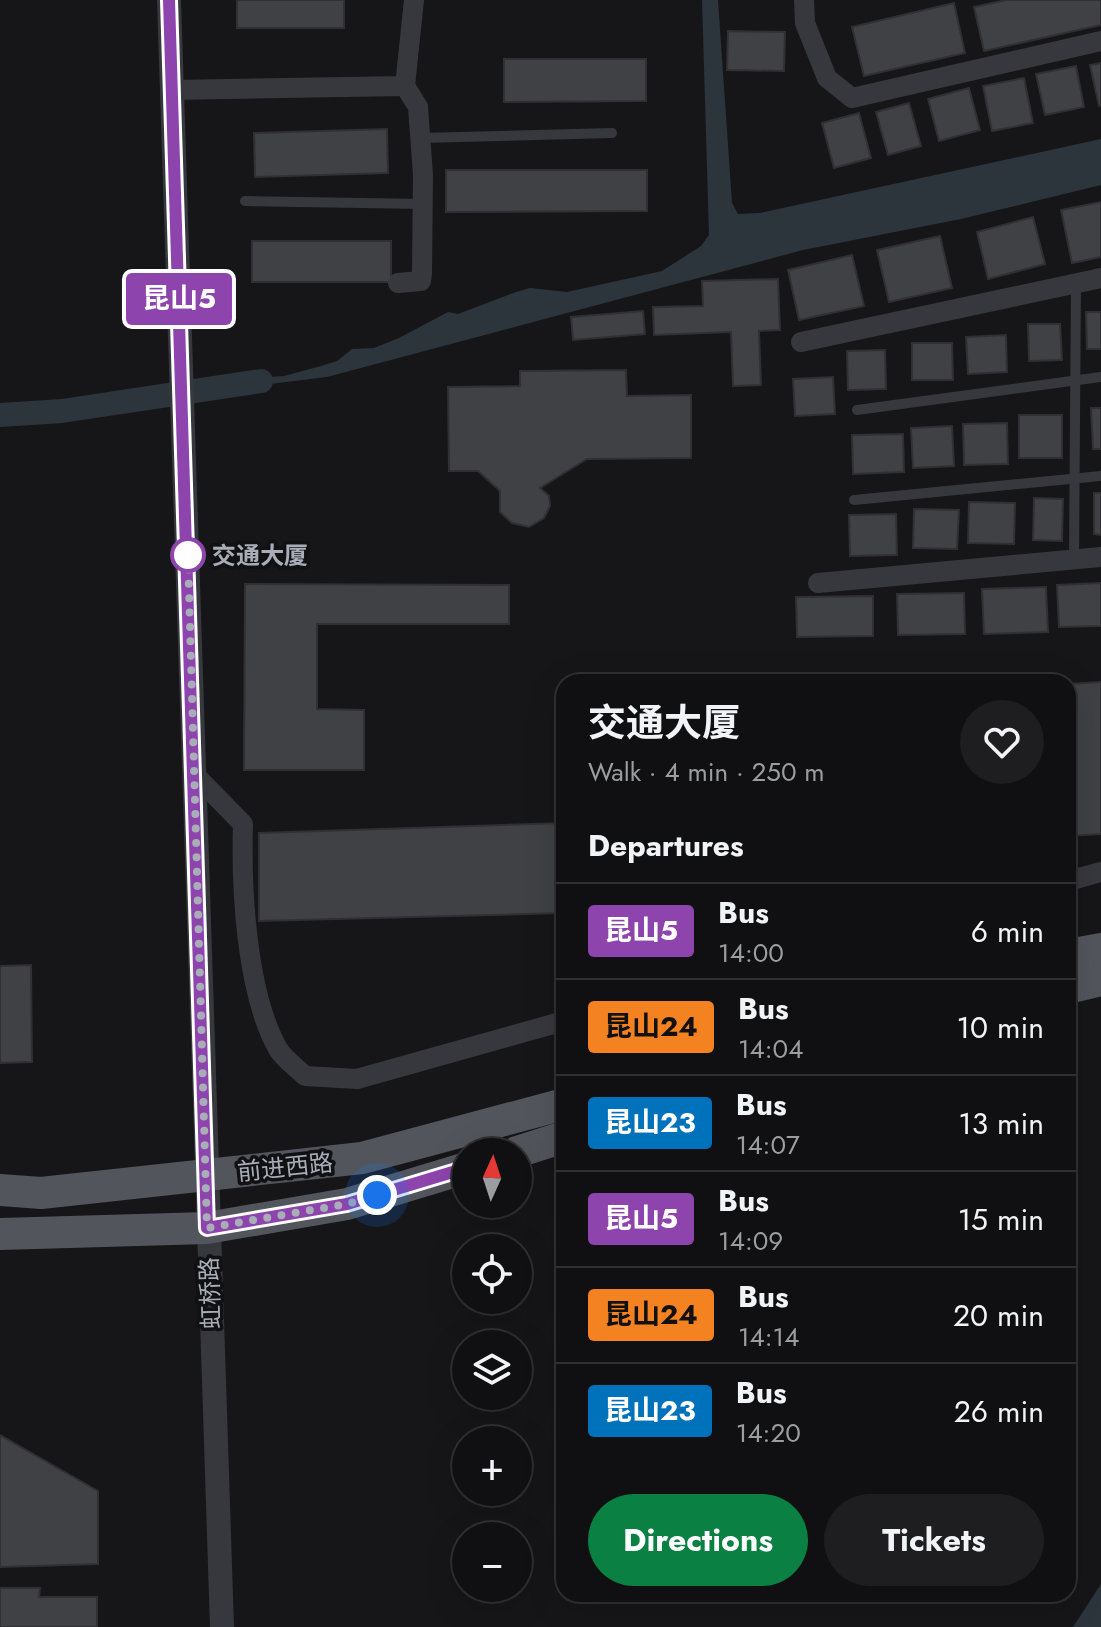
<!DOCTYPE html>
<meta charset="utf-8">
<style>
:root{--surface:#101012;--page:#1e1e20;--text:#f1f3f6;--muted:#9c9d9f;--line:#303032;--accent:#0b8043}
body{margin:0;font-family:Jost,"Noto Sans SC",sans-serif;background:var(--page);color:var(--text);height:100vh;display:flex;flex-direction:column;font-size:30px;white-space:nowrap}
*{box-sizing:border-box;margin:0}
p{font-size:26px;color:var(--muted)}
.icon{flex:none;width:44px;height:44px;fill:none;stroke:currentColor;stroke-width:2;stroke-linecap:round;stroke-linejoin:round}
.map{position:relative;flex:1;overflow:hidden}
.details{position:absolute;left:556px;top:674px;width:520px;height:928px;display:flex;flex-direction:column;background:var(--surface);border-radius:24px;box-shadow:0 8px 32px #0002,0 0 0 2px var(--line)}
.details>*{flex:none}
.badge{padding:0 16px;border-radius:6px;font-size:28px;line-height:52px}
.needle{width:52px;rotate:3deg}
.controls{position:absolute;left:452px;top:1138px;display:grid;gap:16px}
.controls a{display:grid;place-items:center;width:80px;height:80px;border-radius:50%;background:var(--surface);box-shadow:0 8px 32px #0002,0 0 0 2px var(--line);font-size:40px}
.you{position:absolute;width:40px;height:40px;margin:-20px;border:6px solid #fff;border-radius:50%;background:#1a73e8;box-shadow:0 0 0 12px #1a73e833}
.map>.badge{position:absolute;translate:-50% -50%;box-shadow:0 0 0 4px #fff}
h2{padding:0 32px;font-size:30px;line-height:72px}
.round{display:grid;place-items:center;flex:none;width:84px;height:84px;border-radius:42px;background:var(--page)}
.summary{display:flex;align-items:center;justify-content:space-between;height:136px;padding:0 32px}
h1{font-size:38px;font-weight:700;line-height:60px}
.primary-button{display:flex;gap:16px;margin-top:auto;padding:16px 32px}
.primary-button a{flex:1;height:92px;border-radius:48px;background:var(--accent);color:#fff;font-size:32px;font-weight:700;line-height:92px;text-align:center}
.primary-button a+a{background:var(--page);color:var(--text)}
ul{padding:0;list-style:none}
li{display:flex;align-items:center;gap:24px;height:96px;padding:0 32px;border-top:2px solid var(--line)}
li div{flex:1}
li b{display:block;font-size:30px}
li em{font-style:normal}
li .badge{min-width:88px;font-weight:700;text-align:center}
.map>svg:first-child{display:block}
</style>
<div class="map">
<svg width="1101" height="1627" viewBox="0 0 1101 1627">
<rect width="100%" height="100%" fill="#161618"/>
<!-- water -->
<g fill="#2c353c">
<path d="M702 0H718L732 203 738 214 760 213 1101 139V185L961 219 803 250 327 377 230 389V380L284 376 321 366 337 361 352 349 374 348 399 338 448 312 458 314 516 292 530 288 567 292 662 271 701 246 709 235Z"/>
<path d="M1101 1584V1627H1073Z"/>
</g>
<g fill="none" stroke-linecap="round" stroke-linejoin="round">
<!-- canal -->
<path stroke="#2c353c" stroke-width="24" d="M0 415 62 411 261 381"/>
</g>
<!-- building -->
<g fill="#404145" stroke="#303034" stroke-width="2">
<rect x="237" y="0" width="107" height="28"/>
<path d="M1006 0H1101V25L984 51 974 7Z"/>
<path d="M954 3 965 53 864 76 852 27Z"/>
<path d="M728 31 785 32 784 71 727 70Z"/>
<path d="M504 59H646V101L504 102Z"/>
<path d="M1101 63V105L1099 106 1090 65Z"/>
<path d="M1076 66 1084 107 1045 115 1036 74Z"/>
<path d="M1024 78 1033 123 992 131 983 86Z"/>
<path d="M969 88 980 130 939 141 928 99Z"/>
<path d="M909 103 921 146 888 155 876 112Z"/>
<path d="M859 113 871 158 834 168 822 123Z"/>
<path d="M387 129 388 173 255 177 254 133Z"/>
<path d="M446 170H647V211L446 212Z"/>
<path d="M1101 202V257L1072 263 1061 210Z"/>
<path d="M1033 217 1045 264 988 279 977 232Z"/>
<path d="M940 236 952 288 889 302 877 250Z"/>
<rect x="252" y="241" width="139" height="41"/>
<path d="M852 255 864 306 799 320 788 270Z"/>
<path d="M778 279 780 330 759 331 761 385 733 386 731 332 654 335 653 307 703 306 702 281Z"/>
<path d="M643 311 645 334 573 340 571 317Z"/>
<path d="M1086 312H1101V349H1087Z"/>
<path d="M1028 324H1060L1062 360 1029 361Z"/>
<path d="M1006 335 1007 372 968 374 966 337Z"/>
<path d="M912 343H952L953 380H912Z"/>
<path d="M885 350 886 389 848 390 847 351Z"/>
<path d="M626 370 627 396 691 395V458L587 459 540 488 549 496 550 506 544 518 529 527 512 523 500 512V491L478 471H449L448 387 520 386V371Z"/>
<path d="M833 377 835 414 795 416 793 379Z"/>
<path d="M1091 408H1101V449H1093Z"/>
<rect x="1019" y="415" width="43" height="43"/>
<path d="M1007 423 1008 464 964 465 963 424Z"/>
<path d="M952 426 954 466 913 468 911 428Z"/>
<path d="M903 434 904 472 853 474 852 435Z"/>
<path d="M1094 493H1101V535L1094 534Z"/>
<path d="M1034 498 1063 499 1062 541 1033 540Z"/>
<path d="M969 502 1015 503 1014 544 968 543Z"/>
<path d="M914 509 959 510 957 549 913 548Z"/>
<path d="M896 514 897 555 850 556 849 515Z"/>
<path d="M1101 583V626L1059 627 1057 585Z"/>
<path d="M245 584 509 585V624H317V709L364 710V770H244Z"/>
<path d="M1046 587 1048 632 984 634 982 589Z"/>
<path d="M964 593 965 634 898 635 897 594Z"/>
<path d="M873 596V636L797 637 796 597Z"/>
<path d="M1101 682V834L1068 836V684Z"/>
<path d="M564 823V913L259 921V833Z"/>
<path d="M31 965 32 1062 0 1063V966Z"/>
<path d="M0 1435 98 1491V1564L0 1567Z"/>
<path d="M0 1588H40L39 1597H97V1627H0Z"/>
</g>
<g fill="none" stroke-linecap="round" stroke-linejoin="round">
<!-- service -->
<g stroke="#37383d" stroke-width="10">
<path d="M420 138 612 133"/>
<path d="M245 201 423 204"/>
<path d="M857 410 1101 377"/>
<path d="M854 500 1101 476"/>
<path d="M1074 559 1076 283"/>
</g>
<!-- minor -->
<g stroke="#37383d" stroke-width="20">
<path d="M804 0 805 23 827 78 852 98 1101 41"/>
<path d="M172 90 405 86 414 0"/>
<path d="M398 283 421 281 422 273 423 175 418 107 405 86"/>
<path d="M801 342 1101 278"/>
<path d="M818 583 1101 557"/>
<path d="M194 774 243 824C241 888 246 992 278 1049 284 1059 297 1068 305 1076L357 1079 564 1021"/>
<path d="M1068 881 1101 872"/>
</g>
<!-- tertiary -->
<path stroke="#37383d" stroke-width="24" d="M169 0 222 1627"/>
<!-- primary -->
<g stroke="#53555c" stroke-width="32">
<path d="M1068 955 1101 949"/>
<path d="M1068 988 1101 980"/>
<path d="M517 1152 564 1137"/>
<path d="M0 1190 41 1193 362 1158 564 1104"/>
<path d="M0 1234 207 1228 347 1204 466 1168"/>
</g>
</g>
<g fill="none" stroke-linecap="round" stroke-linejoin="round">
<!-- line casing -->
<g stroke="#fff" stroke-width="18">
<path id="line" d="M169 0 207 1228 347 1204 466 1168"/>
</g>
<!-- line -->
<use href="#line" stroke="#8e44ad" stroke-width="12"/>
<!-- walk -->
<path stroke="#a8adb8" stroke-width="8" stroke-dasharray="0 14.4" d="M188 555 207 1228 347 1204 377 1195"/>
</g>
<!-- markers -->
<circle fill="#fff" stroke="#8e44ad" stroke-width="4" cx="188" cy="555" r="16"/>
<g text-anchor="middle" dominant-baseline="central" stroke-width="7" stroke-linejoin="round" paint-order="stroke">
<!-- stop labels -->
<g font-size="24" font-weight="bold" fill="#a8adb8" stroke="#111113" text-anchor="start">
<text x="212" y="555">交通大厦</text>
</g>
<!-- street labels -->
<g font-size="24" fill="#a8adb8" stroke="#111113">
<text transform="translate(285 1167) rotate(-6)">前进西路</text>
<text transform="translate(210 1293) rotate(-92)">虹桥路</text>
</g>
</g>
</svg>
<div class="controls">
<a><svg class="needle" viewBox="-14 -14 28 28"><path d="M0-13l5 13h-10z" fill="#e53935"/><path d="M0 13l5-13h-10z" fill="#9c9d9f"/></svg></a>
<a><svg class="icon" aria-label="locate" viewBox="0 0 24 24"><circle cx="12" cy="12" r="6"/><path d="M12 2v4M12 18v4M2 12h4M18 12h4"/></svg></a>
<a><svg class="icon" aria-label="layers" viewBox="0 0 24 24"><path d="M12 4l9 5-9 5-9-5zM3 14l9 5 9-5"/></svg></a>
<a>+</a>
<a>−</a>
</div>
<div class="you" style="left:377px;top:1195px"></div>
<b class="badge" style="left:179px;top:299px;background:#8e44ad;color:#fff">昆山5</b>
<section class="details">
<div class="summary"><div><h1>交通大厦</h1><p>Walk · 4 min · 250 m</p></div><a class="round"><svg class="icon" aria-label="heart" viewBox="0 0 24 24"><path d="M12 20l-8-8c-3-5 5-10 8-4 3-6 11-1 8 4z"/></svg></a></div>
<h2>Departures</h2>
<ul>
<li><span class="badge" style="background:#8e44ad;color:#fff">昆山5</span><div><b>Bus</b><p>14:00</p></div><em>6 min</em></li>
<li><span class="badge" style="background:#f58220;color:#111">昆山24</span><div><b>Bus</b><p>14:04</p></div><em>10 min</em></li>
<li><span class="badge" style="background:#0072bc;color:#fff">昆山23</span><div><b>Bus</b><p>14:07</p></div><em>13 min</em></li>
<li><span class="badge" style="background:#8e44ad;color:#fff">昆山5</span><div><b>Bus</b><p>14:09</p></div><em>15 min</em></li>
<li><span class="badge" style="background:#f58220;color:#111">昆山24</span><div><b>Bus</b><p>14:14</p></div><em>20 min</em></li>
<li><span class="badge" style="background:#0072bc;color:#fff">昆山23</span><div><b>Bus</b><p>14:20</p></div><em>26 min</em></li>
</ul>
<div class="primary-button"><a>Directions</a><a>Tickets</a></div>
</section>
</div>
